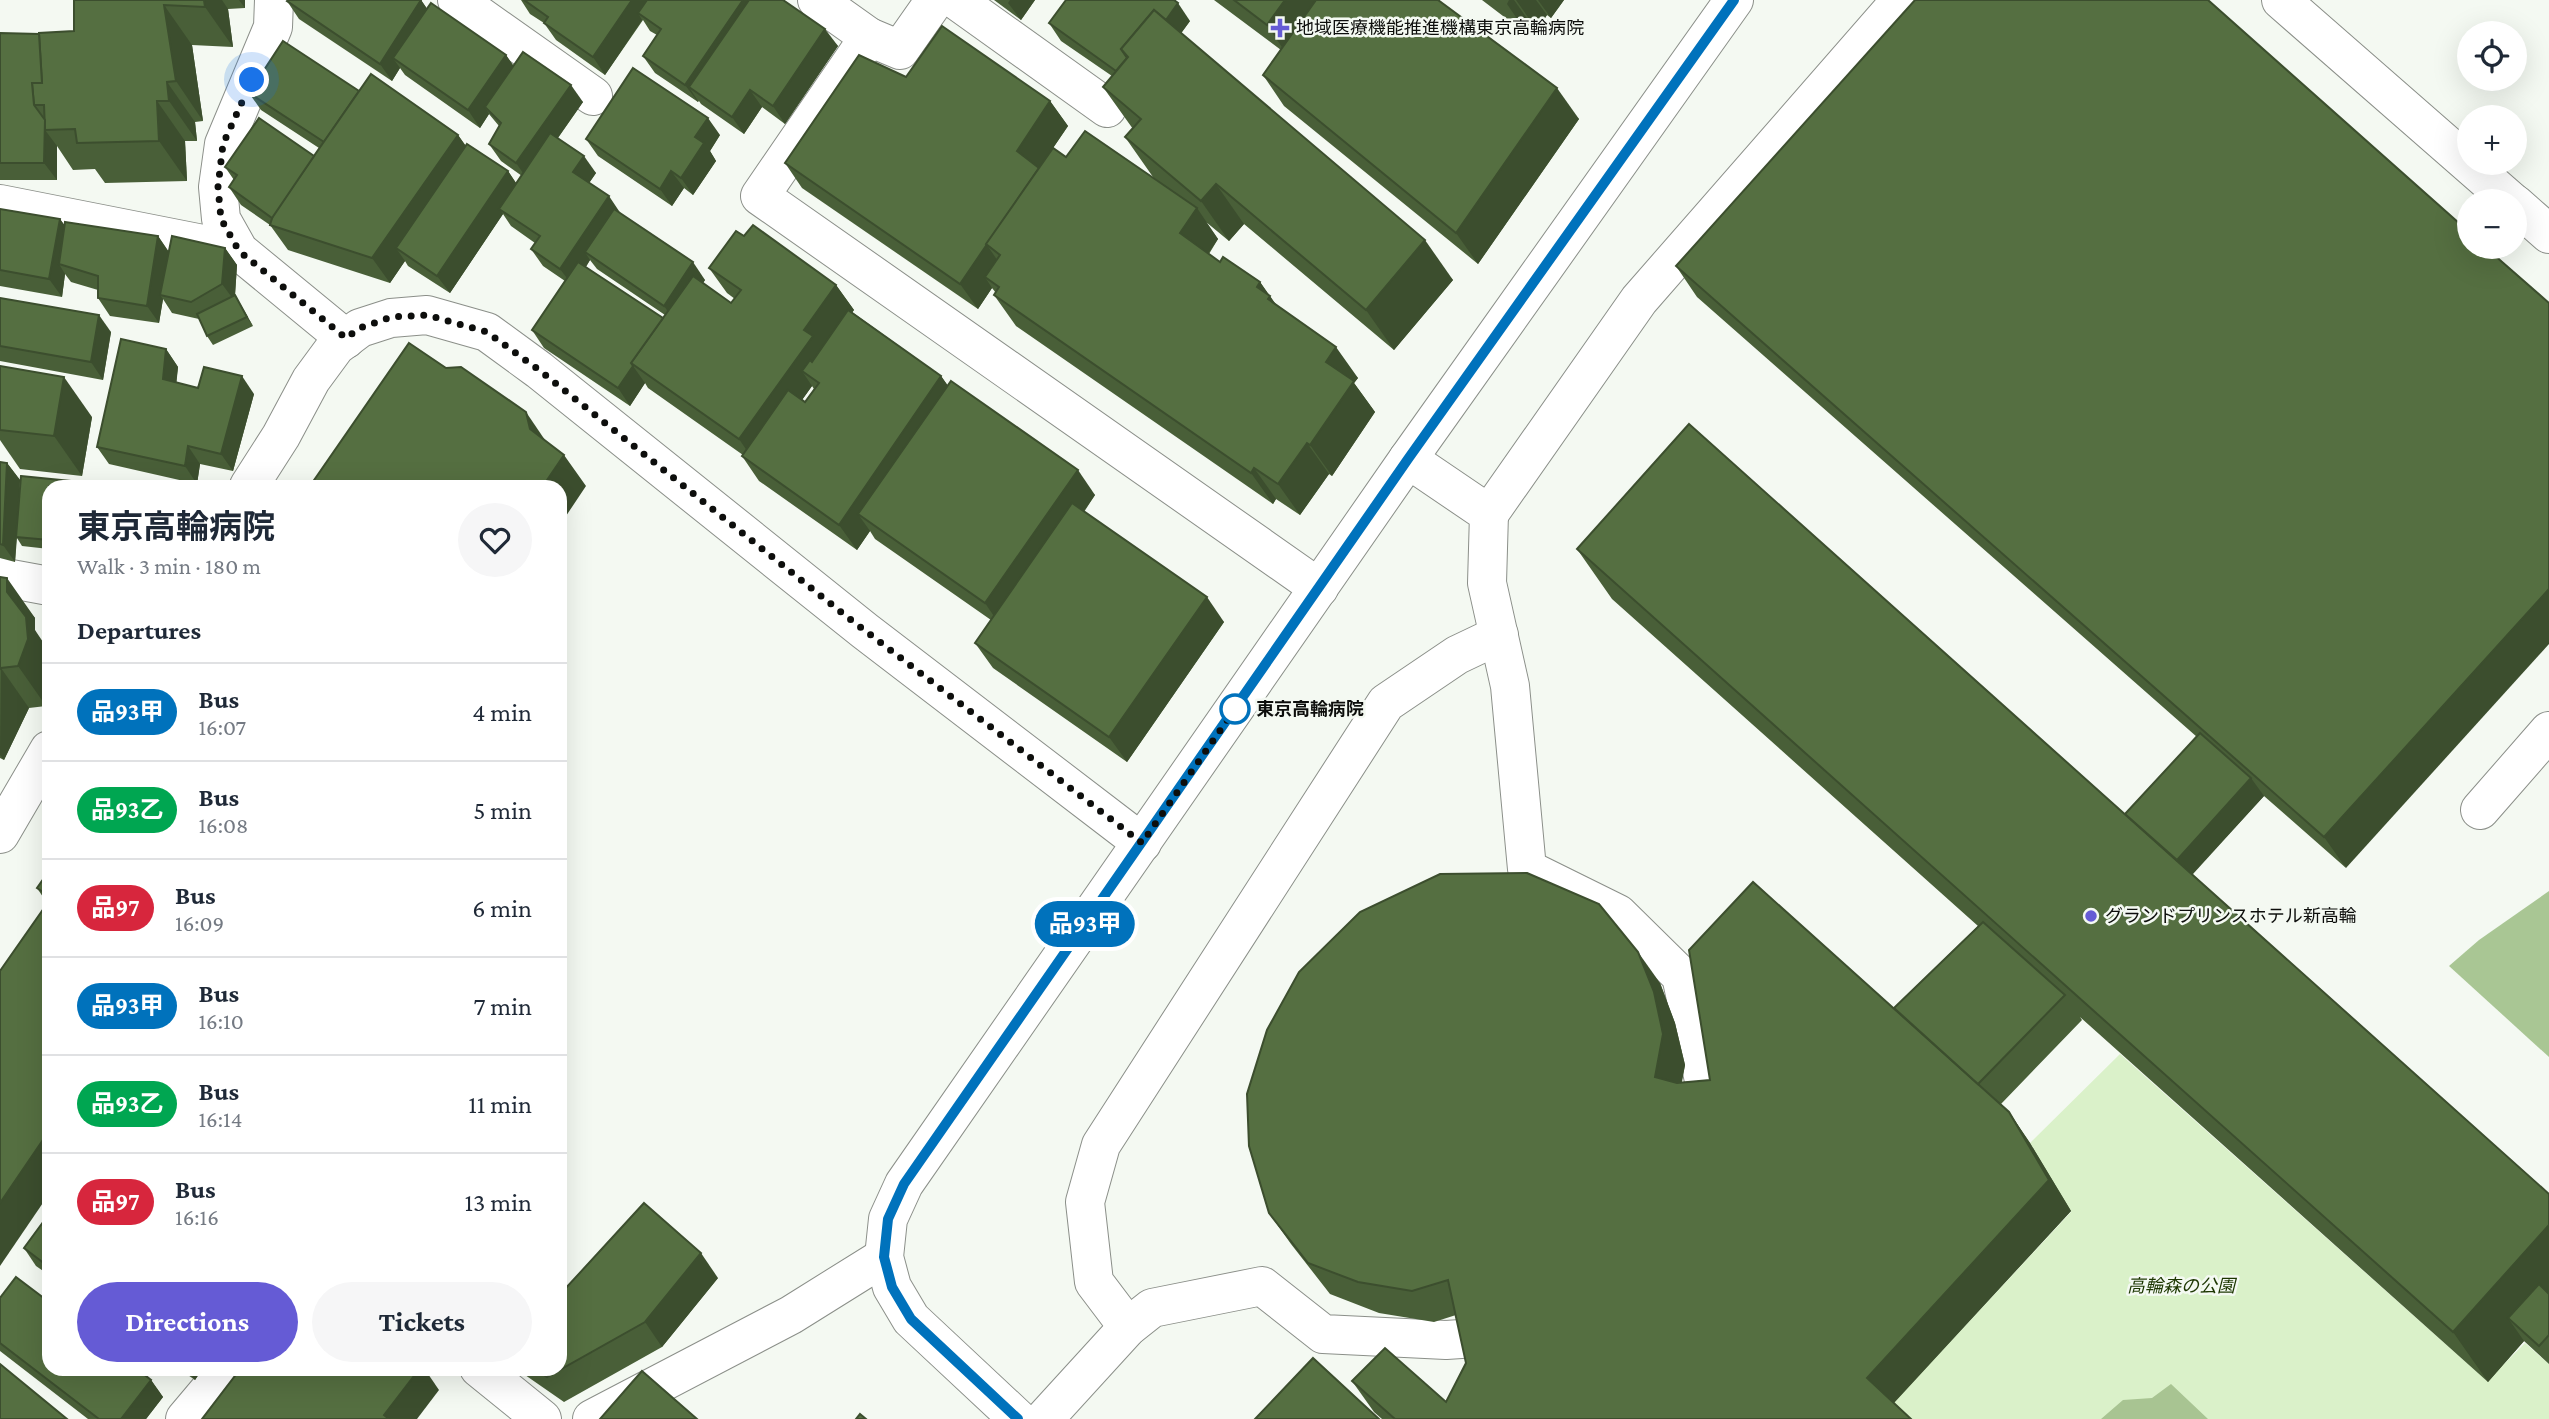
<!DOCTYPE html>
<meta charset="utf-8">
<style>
:root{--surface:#fff;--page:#f6f6f7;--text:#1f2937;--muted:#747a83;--line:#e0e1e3;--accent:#655bd5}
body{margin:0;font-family:"Crimson Pro","Noto Sans JP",serif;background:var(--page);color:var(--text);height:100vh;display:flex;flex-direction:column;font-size:26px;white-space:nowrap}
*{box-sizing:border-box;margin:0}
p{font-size:23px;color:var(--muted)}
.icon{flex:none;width:38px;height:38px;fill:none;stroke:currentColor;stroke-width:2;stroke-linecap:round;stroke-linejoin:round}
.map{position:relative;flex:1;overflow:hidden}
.side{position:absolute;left:42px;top:480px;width:525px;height:896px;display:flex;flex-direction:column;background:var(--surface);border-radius:21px;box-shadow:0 7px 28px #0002}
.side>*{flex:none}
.badge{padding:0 14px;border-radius:23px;font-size:24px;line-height:46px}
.fabs{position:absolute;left:2457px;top:21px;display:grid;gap:14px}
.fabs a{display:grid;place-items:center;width:70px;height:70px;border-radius:50%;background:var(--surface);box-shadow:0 7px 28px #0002;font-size:35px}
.you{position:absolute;width:35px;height:35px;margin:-18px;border:5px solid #fff;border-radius:50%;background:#1a73e8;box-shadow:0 0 0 10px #1a73e833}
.map>.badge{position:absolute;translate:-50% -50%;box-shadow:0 0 0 4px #fff}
h2{padding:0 35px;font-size:26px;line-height:63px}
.round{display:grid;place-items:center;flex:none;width:74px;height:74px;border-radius:37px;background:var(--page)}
.headline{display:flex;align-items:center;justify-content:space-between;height:119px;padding:0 35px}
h1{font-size:33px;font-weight:700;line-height:52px}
.cta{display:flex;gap:14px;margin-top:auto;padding:14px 35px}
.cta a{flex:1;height:80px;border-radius:42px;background:var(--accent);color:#fff;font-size:28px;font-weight:700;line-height:80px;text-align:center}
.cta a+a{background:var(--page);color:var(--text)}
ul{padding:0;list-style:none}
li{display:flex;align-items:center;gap:21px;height:98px;padding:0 35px;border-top:2px solid var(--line)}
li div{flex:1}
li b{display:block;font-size:26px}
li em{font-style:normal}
li .badge{min-width:77px;font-weight:700;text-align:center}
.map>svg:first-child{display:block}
</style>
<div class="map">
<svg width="2549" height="1419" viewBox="0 0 2549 1419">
<rect width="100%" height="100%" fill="#f4f9f2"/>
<!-- green -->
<path fill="#daf1c9" d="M2120 1054 2487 1381 2525 1343 2549 1364V1419H1899L1888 1409 2071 1212 2030 1143Z"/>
<!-- forest -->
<path fill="#a9c694" d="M2549 891V1057L2449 966 2479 940Z"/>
<!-- water -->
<path fill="#a8c492" d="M2171 1384 2208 1419H2101L2123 1400 2152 1398Z"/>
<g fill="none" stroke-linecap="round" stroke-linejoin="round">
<!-- minor casing -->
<g stroke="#8b8f89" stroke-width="40">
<g id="minor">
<path d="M274 0 273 27 224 144 218 187 221 219 239 251 346 339"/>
<path d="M457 0 593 96"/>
<path d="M817 0 869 37 760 196 1319 588"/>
<path d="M956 0 1107 108"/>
<path d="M2281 0 2511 201"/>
<path d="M869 37 900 50 935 0"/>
<path d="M0 204 223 248"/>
<path d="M2515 204 2549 234"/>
<path d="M1408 459 1489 514 1487 583 1510 686 1527 869 1618 914 1681 976 1705 1085 1699 1114"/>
<path d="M249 486 281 436 311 380 336 346 360 328 391 318 427 315 487 332 539 370 865 631 1142 843"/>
<path d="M1489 514 1639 300 1901 0"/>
<path d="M0 577 49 586"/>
<path d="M2480 810 2549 731"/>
<path d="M0 834 49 750"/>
<path d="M1128 1327 1094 1282 1085 1202 1101 1145 1386 703 1457 655 1499 635"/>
<path d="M479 1368 542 1419"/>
<path d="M185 1419 228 1368"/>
<path d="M592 1419 791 1315 884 1257"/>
<path d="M1018 1419 911 1319 892 1287 884 1257 888 1219 904 1184 1408 459 1734 0"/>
<path d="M1044 1419 1128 1327 1152 1308 1262 1286 1323 1334 1446 1340 1476 1338"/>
</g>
</g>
<!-- minor -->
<use href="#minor" stroke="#fff" stroke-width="38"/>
</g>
<!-- wall -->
<g fill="#495f38" fill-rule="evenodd">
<path d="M74 0H245V8L228 9 233 47 192 45 203 121 195 122 197 141H185L187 181 105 183 95 169 73 170 57 146V180H0V33L39 34 74 31Z"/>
<path d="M421 0 427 9 506 55 513 65 583 102 558 138 596 173 589 183 621 214 705 280 703 283 731 303 735 299 727 293 709 268 744 236 836 285 854 310 852 312 941 376 948 386 1095 495 1084 512 1224 622 1127 762 993 668 975 643 991 620 875 539 870 531 857 550 759 481 742 456 743 455 648 388 645 383 630 406 544 348 532 330 565 281 543 266 531 249 535 243 511 226 503 214 450 293 408 266 405 261 390 283 288 250 270 225 241 205 229 187 234 180 225 167 314 156 319 148 261 110 249 93 359 91 458 135 466 146 508 171 516 183 522 176 501 161 489 144 499 126 489 114 480 128 405 75 400 68 392 81 299 19 287 1ZM590 260 597 269 665 315 663 318 586 267ZM812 386 814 389 805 402 802 400Z"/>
<path d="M521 0H783L838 46 785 124 762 107 744 134 701 104 699 101 698 102 655 73 643 56 657 35 650 31 643 20 605 75 556 40 544 23 530 14Z"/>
<path d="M994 0H1035L1021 20Z"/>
<path d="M1214 0H1438L1579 119 1478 264 1284 106 1263 75 1281 50Z"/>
<path d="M1482 0H1564L1551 18 1547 15 1537 30 1533 27 1528 35Z"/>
<path d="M1915 0 2346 868 2264 796 2192 874 2549 1194V1364L2524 1341 2488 1382 2080 1017 2082 1020 2001 1104 2009 1112 2030 1143 2071 1211 1894 1403 1911 1419H1382L1374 1412 1352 1381 1446 1402 1466 1363 1456 1315 1434 1322 1379 1313 1330 1294 1291 1244 1269 1213 1660 983 1675 1023 1685 1065 1682 1082 1710 1080 1894 1008 1978 926 1612 599 1577 549 2125 814 2197 737 1697 297 1676 266Z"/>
<path d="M1190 21 1181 33 1453 280 1394 350 1244 224 1229 241 1206 222 1218 239 1209 254 1220 262 1260 282 1276 305 1358 378 1354 383 1375 412 1332 476 1329 474 1300 515 1276 499 1273 504 1016 326 994 295 996 293 992 288 978 309 802 188 785 163 906 77 1050 101 1068 126 1053 148 1066 157 1159 182 1153 177 1125 137 1133 129 1103 87 1112 76 1061 41 1049 23Z"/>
<path d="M720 135 710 151 716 161 693 195 684 188 672 206 598 156 586 139Z"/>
<path d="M0 209 60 219 65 226 158 236 169 252 225 248 237 265 235 295 253 326 213 345 207 336 199 319 172 313 163 299 159 323 110 316 98 298V290L71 282 65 274 62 297 0 286Z"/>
<path d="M0 298 111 332 103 380 0 361Z"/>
<path d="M166 349 178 367 176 383 198 388 254 394 233 471 200 464 197 484 109 464 97 447Z"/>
<path d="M92 417 82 476 20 469 0 440V430Z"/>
<path d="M0 462 7 463 20 480 18 515 21 476 70 481 73 486H49V549L22 546 17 538 15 562 0 558Z"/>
<path d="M0 577 35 618V630L46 706 29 708 4 760 0 758Z"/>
<path d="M49 871V1194L47 903 37 888Z"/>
<path d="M49 1214V1275L36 1266 24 1248Z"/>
<path d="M718 1278 662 1347 564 1402 515 1368H560L565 1289Z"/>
<path d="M0 1298 151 1380 163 1397 146 1419H88L0 1351Z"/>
<path d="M178 1368H203L195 1380Z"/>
</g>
<!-- shaded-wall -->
<g fill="#3c4e2e">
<path d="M204 0H222L228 9 233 47 205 7Z"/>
<path d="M239 0H245V8Z"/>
<path d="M421 0 433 17 393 58 400 68 392 81 380 64Z"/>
<path d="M632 0H649L638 13 642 20 605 75 593 57Z"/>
<path d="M743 0H767L689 87 698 101V102L685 85Z"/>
<path d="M1010 0H1035L1021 20 1008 3Z"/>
<path d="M1285 0H1329L1288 56 1267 25Z"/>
<path d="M1509 0H1514L1533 27 1528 35 1507 4Z"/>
<path d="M1516 0H1536L1547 15 1537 30Z"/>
<path d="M1538 0H1564L1551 18Z"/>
<path d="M1178 3 1190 21 1146 82 1134 65Z"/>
<path d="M164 5 192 45 203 121 176 81Z"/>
<path d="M825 29 838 46 785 124 773 106Z"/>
<path d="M506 55 518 73 485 107 489 114 480 128 468 110Z"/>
<path d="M167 82 195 122 197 141 169 101Z"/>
<path d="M571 85 583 102 528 180 516 163Z"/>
<path d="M1557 88 1579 119 1478 264 1456 233Z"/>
<path d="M750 90 762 107 744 134 732 117Z"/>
<path d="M157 101 185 141 187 181 159 141Z"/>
<path d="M1050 101 1068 126 1034 176 1017 151Z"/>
<path d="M708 118 720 135 710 151 716 161 693 195 681 178 695 137Z"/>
<path d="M45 120V130L57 146V180L44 163Z"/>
<path d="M458 135 475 160 396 248 405 261 390 283 372 258Z"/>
<path d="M584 156 596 173 585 189 573 172Z"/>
<path d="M508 171 520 189 499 209 503 214 450 293 437 276Z"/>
<path d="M671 171 684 188 672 206 660 189Z"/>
<path d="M1216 184 1244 224 1229 241 1201 201Z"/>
<path d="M609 196 621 214 585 252 590 260 573 286 560 269Z"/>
<path d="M1197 208 1218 239 1201 264 1180 233Z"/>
<path d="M60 219 72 236 59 264 65 274 62 297 49 279Z"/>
<path d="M158 236 170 254 160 295 163 299 159 323 147 306Z"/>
<path d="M1425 240 1453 280 1394 350 1366 310Z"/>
<path d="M987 245 1004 270 985 277 992 288 978 309 960 284Z"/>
<path d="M225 248 237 265 235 295 253 326 222 284Z"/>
<path d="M693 262 705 280 676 323 664 306Z"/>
<path d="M1260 282 1282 313 1257 287Z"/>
<path d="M836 285 854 310 824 352 802 371 812 386 756 464 739 439 804 330Z"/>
<path d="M99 315 111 332 103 380 91 362Z"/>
<path d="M1336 347 1358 378 1354 383 1375 412 1332 476 1310 445 1326 362Z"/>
<path d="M166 349 178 367 175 397 163 379Z"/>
<path d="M633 366 645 383 630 406 618 388Z"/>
<path d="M242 376 254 394 233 471 221 454Z"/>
<path d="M941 376 958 400 858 514 870 531 857 550 839 525Z"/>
<path d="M64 377 92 417 82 476 54 436Z"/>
<path d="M526 412 547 443 530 429Z"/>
<path d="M1307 443 1329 474 1300 515 1278 484Z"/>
<path d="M188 446 200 464 197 484 185 466Z"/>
<path d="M564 455 586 486 560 525V486H543Z"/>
<path d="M7 463 20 480 15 562 3 545Z"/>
<path d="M1254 468 1276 499 1273 504 1251 473Z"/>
<path d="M1078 470 1095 495 1002 628 985 603Z"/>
<path d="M7 578 35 618V630L49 651V697L46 706 18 666 7 592Z"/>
<path d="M2549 589V644L2346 868 2324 837Z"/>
<path d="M1207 597 1224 622 1127 762 1109 737Z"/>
<path d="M1 668 29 708 4 760 0 755Z"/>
<path d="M2251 778 2264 796 2183 885 2171 867Z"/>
<path d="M1638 952 1660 983 1675 1023 1685 1065 1676 1108 1655 1077Z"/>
<path d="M2009 1112 2030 1143 2071 1211 1888 1409 1867 1378Z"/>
<path d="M560 1121 564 1126 560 1131Z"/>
<path d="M49 1131V1194L0 1266V1203Z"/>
<path d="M2549 1225V1313L2508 1318 2524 1341 2488 1382 2453 1332Z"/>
<path d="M701 1253 718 1278 662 1347 645 1322Z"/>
<path d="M187 1368H203L195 1380Z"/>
<path d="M420 1368H424L439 1390 417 1419H386L384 1415Z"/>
<path d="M151 1380 163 1397 146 1419H121Z"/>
</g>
<!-- building -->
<g fill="#556f41" stroke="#3c4e2e" stroke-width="2">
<path d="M74 0H204L205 7 164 5 176 81 167 82 169 101H157L159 141 77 143 75 129 45 130 44 105H34L32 83H42L39 33 74 31Z"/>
<path d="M288 0H421L380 64 287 1Z"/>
<path d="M524 0H632L593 57 544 23 548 17Z"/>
<path d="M647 0H743L685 85 643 56 661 29 638 13Z"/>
<path d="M749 0H783L825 29 773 106 750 90 732 117 689 87Z"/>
<path d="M1066 0H1174L1178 3 1166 20 1154 10 1121 49 1127 58 1116 71 1049 23Z"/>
<path d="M1234 0H1285L1267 25Z"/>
<path d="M1316 0H1438L1557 88 1456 233 1263 75Z"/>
<path d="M1915 0H2208L2469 232V247H2485L2549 303V589L2324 837 1676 266Z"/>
<path d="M431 3 506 55 468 110 393 58Z"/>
<path d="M1154 10 1425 240 1366 310 1216 184 1201 201 1125 137 1141 119 1103 87 1128 57 1121 49Z"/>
<path d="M942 26 1050 101 1017 151 1039 168 960 284 785 163 859 55 906 77Z"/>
<path d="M0 33 39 34 42 83H32L34 105 45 120 44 163H0Z"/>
<path d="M283 41 359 91 324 142 249 93Z"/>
<path d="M523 52 571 85 516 163 489 144 501 123 485 107Z"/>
<path d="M633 68 708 118 695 137 704 143 681 178 671 171 660 189 586 139Z"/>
<path d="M371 74 458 135 372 258 270 225 273 215Z"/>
<path d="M259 118 314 156 272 218 229 187 237 175 225 167Z"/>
<path d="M1085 131 1197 208 1180 233 1220 262 1223 257 1260 282 1257 287 1270 296 1268 299 1336 347 1326 362 1354 381 1310 445 1307 443 1278 484 1254 468 1251 473 994 295 999 287 985 277 1000 255 986 244 1053 148 1066 157Z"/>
<path d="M550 133 584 156 573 172 609 196 560 269 531 249 540 236 499 209Z"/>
<path d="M467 144 508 171 437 276 396 248Z"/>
<path d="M0 209 60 219 49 279 0 270Z"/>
<path d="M614 209 693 262 664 306 585 252Z"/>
<path d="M65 222 158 236 147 306 98 298V276L59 264Z"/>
<path d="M753 225 836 285 804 330 813 336 739 439 631 363 693 276 731 303 741 290 709 268 736 231 744 236Z"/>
<path d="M172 236 225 248 222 284 191 302 160 295Z"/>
<path d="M578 262 663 318 631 363 633 366 618 388 532 330Z"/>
<path d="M235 295 247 317 207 336 197 314Z"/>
<path d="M0 298 99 315 91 362 0 346Z"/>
<path d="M848 310 941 376 839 525 742 456 788 390 805 402 819 383 802 371 810 360 812 362Z"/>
<path d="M121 339 166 349 163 379 198 388 204 367 242 376 221 454 188 446 185 466 97 447Z"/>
<path d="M409 343 446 368 461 367 526 412 530 429 564 455 543 486H310Z"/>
<path d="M0 366 64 377 54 436 0 430Z"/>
<path d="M951 381 1078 470 985 603 858 514Z"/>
<path d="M1689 424 2549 1194V1225L2453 1332 1577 549Z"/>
<path d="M0 462 7 463 3 545 0 544Z"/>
<path d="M21 476 70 481 69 486H49V540L16 537Z"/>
<path d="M1072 503 1207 597 1109 737 975 643Z"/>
<path d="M0 577 7 578V592L26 617 28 639 18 666 1 668 0 669Z"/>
<path d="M2200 733 2251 778 2177 860 2125 814Z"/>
<path d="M49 871V896L37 888Z"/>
<path d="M1527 873 1599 904 1638 952 1654 992 1663 1034 1655 1077 1677 1083 1710 1080 1689 950 1753 882 2009 1112 2049 1180 1867 1378 1911 1419H1395L1352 1381 1385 1348 1446 1402 1466 1363 1448 1280 1412 1291 1358 1282 1308 1263 1269 1213 1249 1146 1247 1094 1267 1030 1299 972 1360 912 1440 874Z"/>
<path d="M49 901V1131L0 1203V971Z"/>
<path d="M1983 922 2065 995 1978 1084 1894 1008Z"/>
<path d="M644 1203 701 1253 645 1322 547 1377 534 1368H560V1286L565 1289Z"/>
<path d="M49 1214V1267L24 1248Z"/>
<path d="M16 1277 49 1302V1368H136L151 1380 121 1419H99L0 1343V1298Z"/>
<path d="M2539 1284 2549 1294V1335L2539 1346 2508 1318Z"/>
<path d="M1313 1358 1379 1419H1255Z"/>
<path d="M0 1364 67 1419H0Z"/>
<path d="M241 1368H420L384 1415 389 1419H202Z"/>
<path d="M642 1371 697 1419H600Z"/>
<path d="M860 1414 866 1419H856Z"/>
</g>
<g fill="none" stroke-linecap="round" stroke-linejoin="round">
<!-- line casing -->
<g stroke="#fff" stroke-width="16">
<path id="line" d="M1018 1419 911 1319 892 1287 884 1257 888 1219 904 1184 1408 459 1734 0"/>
</g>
<!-- line -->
<use href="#line" stroke="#0072bc" stroke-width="10"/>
<!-- walk -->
<path stroke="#0d0e0c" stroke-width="7" stroke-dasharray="0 12.6" d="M252 80 223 144 218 187 221 219 239 251 346 338 360 328 391 317 427 315 487 332 539 370 846 616 1142 843 1235 709"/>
</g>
<!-- markers -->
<g fill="#655bd5" stroke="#f4f9f2" stroke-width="2.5">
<path d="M1276.5 17.5h7v7h7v7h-7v7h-7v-7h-7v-7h7z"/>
<circle cx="2091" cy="916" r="7"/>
</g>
<circle fill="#fff" stroke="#0072bc" stroke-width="3.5" cx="1235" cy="709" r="14"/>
<g text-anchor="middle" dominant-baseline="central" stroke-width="5" stroke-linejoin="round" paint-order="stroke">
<!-- poi labels -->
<g font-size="18" fill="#0d0e0c" stroke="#f4f9f2" text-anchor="start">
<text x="1296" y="28">地域医療機能推進機構東京高輪病院</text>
<text x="2105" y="916">グランドプリンスホテル新高輪</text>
</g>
<!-- stop labels -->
<g font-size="18" font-weight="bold" fill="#0d0e0c" stroke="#f4f9f2" text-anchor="start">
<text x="1256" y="709">東京高輪病院</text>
</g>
<!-- park labels -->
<g font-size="18" font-style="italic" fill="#1c3600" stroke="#f4f9f2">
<text x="2181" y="1286">高輪森の公園</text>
</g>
</g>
</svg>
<div class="fabs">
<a><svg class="icon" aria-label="locate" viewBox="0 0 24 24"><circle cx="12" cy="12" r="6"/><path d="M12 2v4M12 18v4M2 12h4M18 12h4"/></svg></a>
<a>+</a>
<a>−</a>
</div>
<div class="you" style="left:252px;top:80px"></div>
<b class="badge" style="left:1085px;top:924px;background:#0072bc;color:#fff">品93甲</b>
<section class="side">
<div class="headline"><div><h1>東京高輪病院</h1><p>Walk · 3 min · 180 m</p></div><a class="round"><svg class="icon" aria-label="heart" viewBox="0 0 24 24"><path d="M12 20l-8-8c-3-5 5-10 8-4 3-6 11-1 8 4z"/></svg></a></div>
<h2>Departures</h2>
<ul>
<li><span class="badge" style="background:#0072bc;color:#fff">品93甲</span><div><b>Bus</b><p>16:07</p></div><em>4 min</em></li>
<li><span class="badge" style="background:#00a651;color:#fff">品93乙</span><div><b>Bus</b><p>16:08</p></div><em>5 min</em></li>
<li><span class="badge" style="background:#d7263d;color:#fff">品97</span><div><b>Bus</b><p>16:09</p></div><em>6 min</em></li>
<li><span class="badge" style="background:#0072bc;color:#fff">品93甲</span><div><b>Bus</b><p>16:10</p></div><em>7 min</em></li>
<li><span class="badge" style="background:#00a651;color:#fff">品93乙</span><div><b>Bus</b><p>16:14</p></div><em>11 min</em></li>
<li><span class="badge" style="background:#d7263d;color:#fff">品97</span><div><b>Bus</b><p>16:16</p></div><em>13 min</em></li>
</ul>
<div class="cta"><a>Directions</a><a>Tickets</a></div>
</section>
</div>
